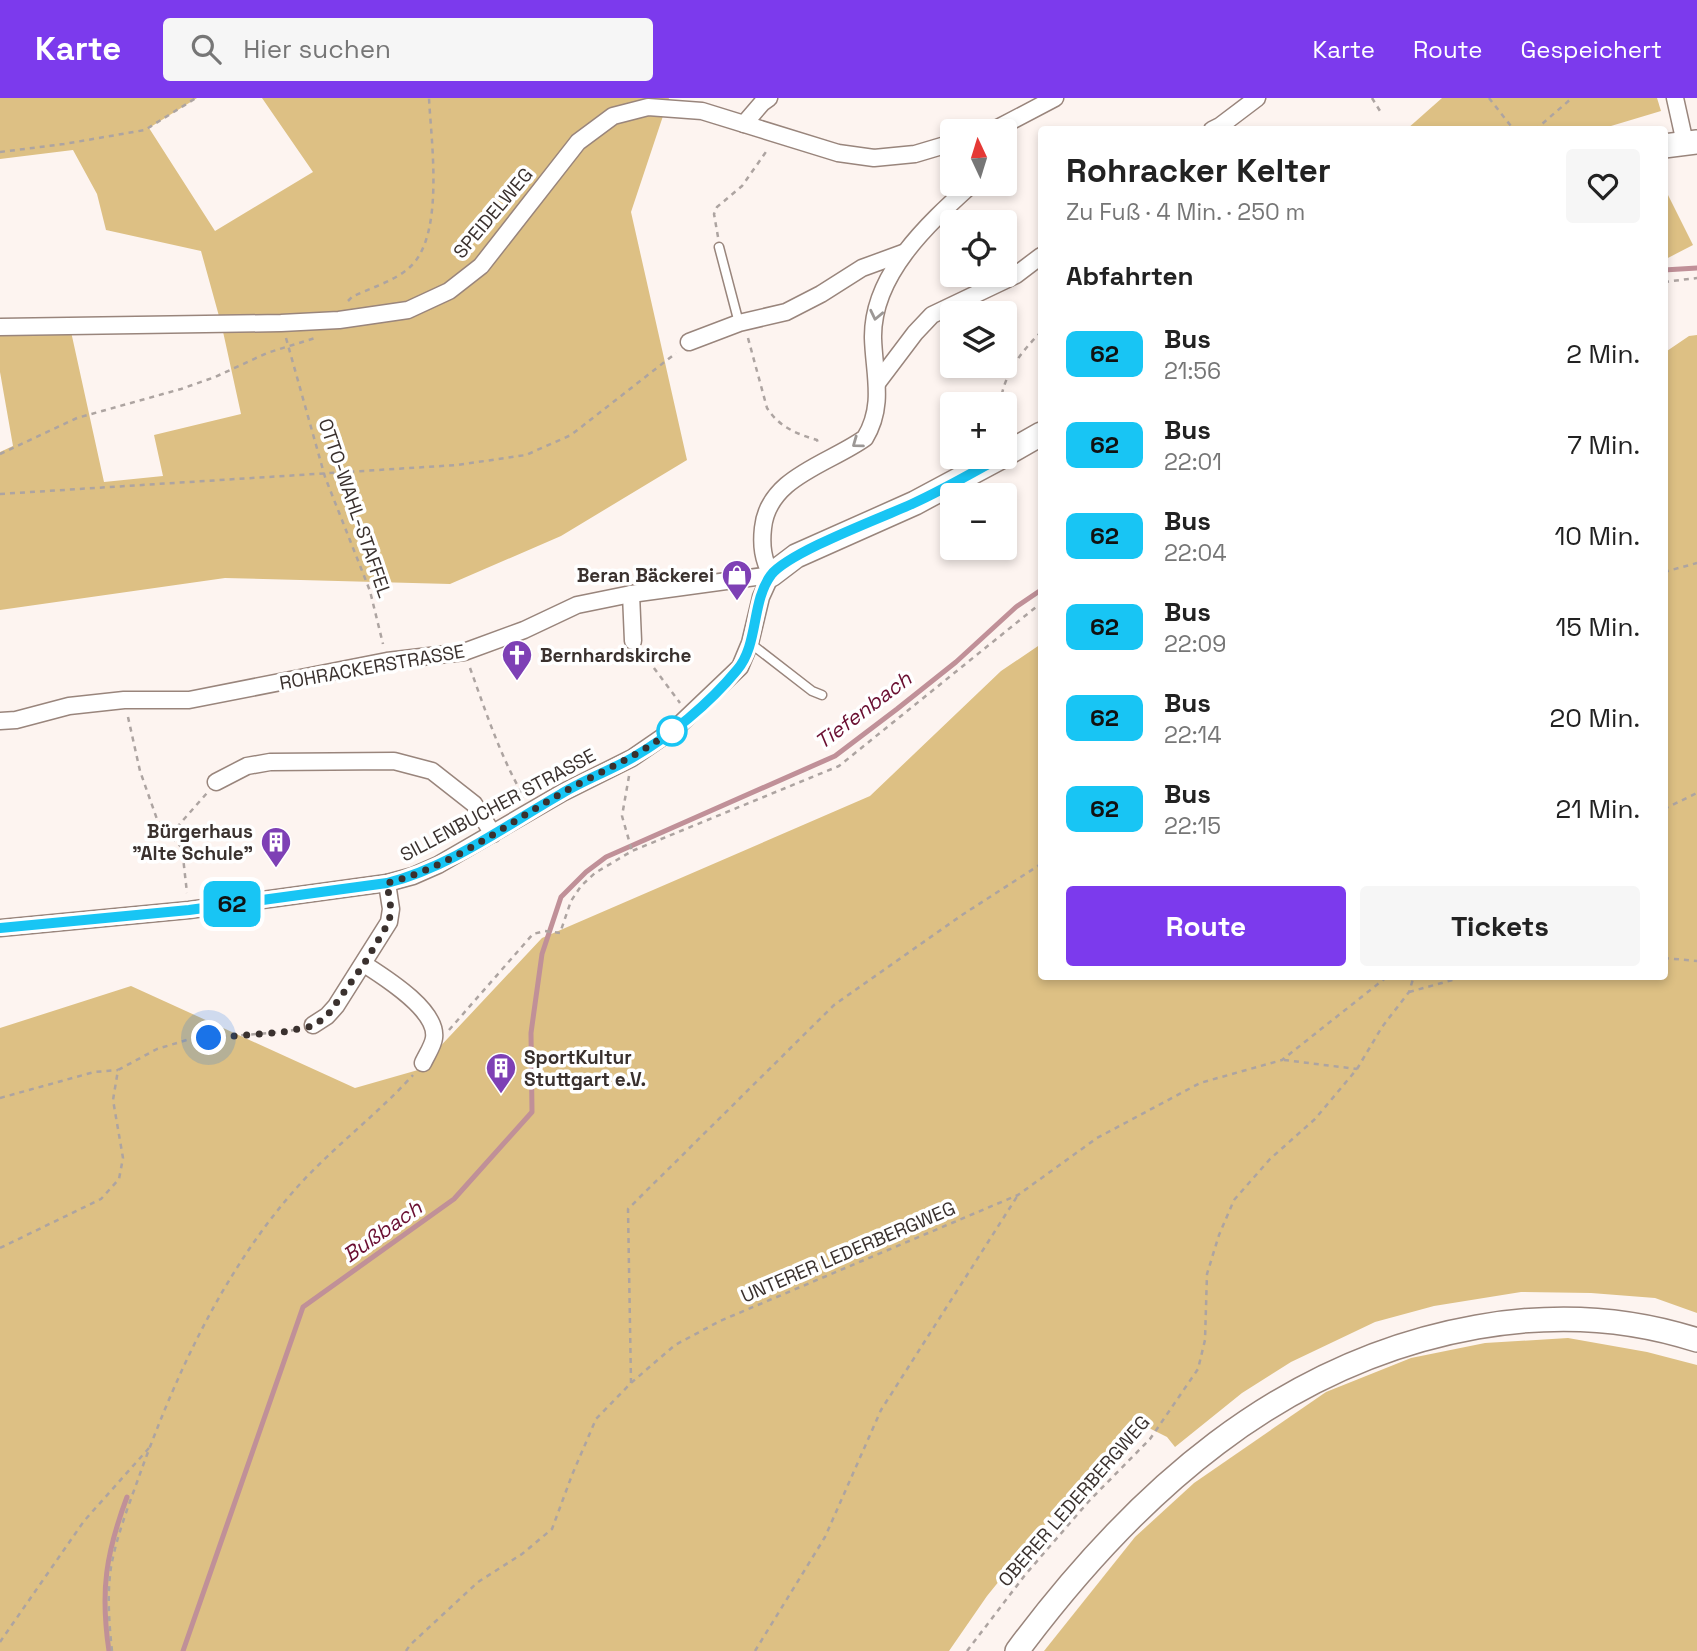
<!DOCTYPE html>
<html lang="de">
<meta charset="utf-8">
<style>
:root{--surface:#fff;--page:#f6f6f6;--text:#222;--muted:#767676;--accent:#7c3aed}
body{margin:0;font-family:"Space Grotesk",sans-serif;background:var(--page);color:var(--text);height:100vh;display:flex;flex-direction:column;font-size:26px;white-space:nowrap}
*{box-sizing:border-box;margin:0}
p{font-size:23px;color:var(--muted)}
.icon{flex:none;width:38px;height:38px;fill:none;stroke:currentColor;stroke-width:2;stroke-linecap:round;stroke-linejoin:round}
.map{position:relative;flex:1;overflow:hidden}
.panel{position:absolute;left:1038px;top:28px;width:630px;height:854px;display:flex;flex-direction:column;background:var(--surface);border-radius:7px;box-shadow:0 4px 10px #0003}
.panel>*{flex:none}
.badge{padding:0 14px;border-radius:10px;font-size:24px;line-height:46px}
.needle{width:46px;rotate:356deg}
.controls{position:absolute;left:940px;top:21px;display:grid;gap:14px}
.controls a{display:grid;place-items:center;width:77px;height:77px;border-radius:7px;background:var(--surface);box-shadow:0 4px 10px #0003;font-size:35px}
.you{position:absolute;width:35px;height:35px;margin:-18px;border:5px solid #fff;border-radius:50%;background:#1a73e8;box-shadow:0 0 0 10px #1a73e833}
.map>.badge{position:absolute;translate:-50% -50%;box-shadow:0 0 0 4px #fff}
h2{padding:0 28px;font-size:26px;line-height:63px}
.round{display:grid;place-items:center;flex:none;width:74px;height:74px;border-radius:7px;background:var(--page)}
.summary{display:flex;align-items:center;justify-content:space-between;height:119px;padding:0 28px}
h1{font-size:33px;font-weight:600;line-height:52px}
.primary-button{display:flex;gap:14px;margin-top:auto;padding:14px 28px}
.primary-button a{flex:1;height:80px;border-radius:7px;background:var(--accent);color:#fff;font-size:28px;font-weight:600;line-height:80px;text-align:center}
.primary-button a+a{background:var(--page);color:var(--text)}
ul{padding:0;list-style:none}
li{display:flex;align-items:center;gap:21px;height:91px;padding:0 28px}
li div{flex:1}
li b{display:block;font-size:26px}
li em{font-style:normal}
li .badge{min-width:77px;font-weight:700;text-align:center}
header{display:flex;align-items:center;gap:42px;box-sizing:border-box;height:98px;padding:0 35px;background:var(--accent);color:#fff}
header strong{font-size:33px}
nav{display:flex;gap:38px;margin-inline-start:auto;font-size:24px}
.search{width:490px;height:63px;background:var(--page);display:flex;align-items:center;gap:18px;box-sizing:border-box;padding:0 24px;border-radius:7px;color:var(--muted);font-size:26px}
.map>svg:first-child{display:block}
</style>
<header>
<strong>Karte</strong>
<div class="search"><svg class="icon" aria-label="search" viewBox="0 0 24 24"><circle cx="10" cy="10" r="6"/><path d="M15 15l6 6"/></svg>Hier suchen</div>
<nav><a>Karte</a><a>Route</a><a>Gespeichert</a></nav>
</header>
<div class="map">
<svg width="1697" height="1553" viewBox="0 0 1697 1553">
<rect width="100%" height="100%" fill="#fdf4f0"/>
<!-- green -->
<g fill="#ddc084">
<path d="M0 0H197L149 30 215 133 313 74 262 0H669L631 114 687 362 561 438 450 486 225 480 0 512V354L13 348 0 274V230L70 229 104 384 163 378 154 337 241 316 222 229 201 153 106 132 97 96 73 52 0 61Z"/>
<path d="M1442 0H1657L1661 13 1601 31H1407Z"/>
<path d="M1664 89 1693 147 1664 162Z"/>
<path d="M1697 237V1215L1655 1200 1591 1195 1521 1194 1434 1208 1375 1224 1291 1264 1242 1295 1175 1349 1167 1339 1145 1328 1051 1419 987 1498 949 1553H0V930L131 888 355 990 418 972 542 840 870 698 1001 573 1041 546V878H1664V255L1689 238Z"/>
<path d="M1568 1240 1647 1254 1697 1267V1553H1044L1135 1439 1194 1385 1326 1294 1411 1260 1485 1245Z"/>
</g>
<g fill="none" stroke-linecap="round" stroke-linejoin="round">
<!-- stream -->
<g stroke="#c09098" stroke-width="5">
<path d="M1664 172 1697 170"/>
<path d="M109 1553C100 1493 106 1455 127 1399"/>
<path d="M183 1553 303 1209 454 1101 532 1014 531 935 542 856 561 799 586 774 606 759 835 658 897 611 956 564 1016 509 1041 492"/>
</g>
<!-- lane casing -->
<g stroke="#99857c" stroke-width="11">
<g id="lane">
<path d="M719 149 739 225"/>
<path d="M750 545 812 593 822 597"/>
</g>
</g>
<!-- street casing -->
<g stroke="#99857c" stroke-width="19">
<g id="street">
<path d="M1675 0 1685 45"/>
<path d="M744 26 762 5 769 0"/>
<path d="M1212 32 1220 28 1257 0"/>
<path d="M992 33 1055 0"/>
<path d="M0 229 281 225 339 222 408 212 449 193 481 168 578 44 613 18 648 9 702 13 838 55 874 60 915 56 952 45"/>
<path d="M689 244 739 225 786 214 821 196 862 170 903 155"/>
<path d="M878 284 915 235 932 217 1016 177 1041 158"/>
<path d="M771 477C763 461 761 448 763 430 768 379 829 366 865 340 885 307 874 276 873 240 872 176 929 125 972 86"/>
<path d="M631 496 633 543"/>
<path d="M0 623 16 622 69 608 124 602H189L387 563 464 554 524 532 577 507 631 496 771 477"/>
<path d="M216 684 247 668 270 664 394 663 432 673 474 706 493 736"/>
<path d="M0 830 189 812 387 785 413 778 438 767 562 695 632 660 677 629 740 569 750 545 761 499 771 477"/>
<path d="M364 866C384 879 438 912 434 940 433 948 426 958 423 965"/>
<path d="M313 927 327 918 336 908 389 824 391 811 387 785"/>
</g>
</g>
<!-- secondary casing -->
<g stroke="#99857c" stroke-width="26">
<g id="secondary">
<path d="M1664 48 1697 44"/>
<path d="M1004 357 1041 336"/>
<path d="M771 477 796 458 915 405 1001 359"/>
<path d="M1017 1553C1134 1396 1279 1264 1477 1229 1550 1216 1626 1219 1697 1242"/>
</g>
</g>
<!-- path -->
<g stroke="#ada4a1" stroke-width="2.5" stroke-dasharray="5 5" stroke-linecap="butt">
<path d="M1372 0 1380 13"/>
<path d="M1489 0 1514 32"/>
<path d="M1535 32 1572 0"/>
<path d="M0 54 64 46 145 32 196 0"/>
<path d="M718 139 714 116 717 109 742 88 768 51"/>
<path d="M1664 184 1697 180"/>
<path d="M348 203 352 199C370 190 395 183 410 169 445 137 431 43 429 0"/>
<path d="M286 240 325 379 370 493 383 546"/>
<path d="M748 240 767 310C779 329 797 336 817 342L819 348"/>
<path d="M1000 306C1004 276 1020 255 1041 234"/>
<path d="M0 356 77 320 181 291 215 279 267 255 315 240"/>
<path d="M0 396 457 367 526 357 571 337 676 255"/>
<path d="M1664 474 1697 465"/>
<path d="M642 554 680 605"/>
<path d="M470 570C486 614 500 658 524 699"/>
<path d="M128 619 140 673 158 724 182 750 187 795"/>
<path d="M629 678 622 718 632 753"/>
<path d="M1664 711 1697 695"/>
<path d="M170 737 207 695"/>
<path d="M1664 860 1697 863"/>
<path d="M1409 894 1467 878"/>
<path d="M449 932 533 836 545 833 560 835 571 803 581 788 595 775 632 753 839 668 1041 505"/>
<path d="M1284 962 1357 971"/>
<path d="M0 1000 94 974 118 972"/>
<path d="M0 1150 101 1101 119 1081 123 1060 113 1002 118 972 157 951 190 941 283 934 298 931"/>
<path d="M631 1285 628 1111 834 907 962 817 1041 766"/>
<path d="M0 1544 84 1423 149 1350"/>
<path d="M112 1553C109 1525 107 1496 111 1469 117 1436 130 1404 141 1373 177 1274 223 1175 292 1095 329 1052 375 1019 413 977"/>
<path d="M406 1553 410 1547 478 1484 522 1456 552 1431 572 1377 596 1321 631 1285 675 1247 720 1223 1018 1097 1097 1040 1200 985 1282 962 1388 878"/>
<path d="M755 1553 825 1439 881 1312 1018 1097"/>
<path d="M967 1553 1025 1477 1089 1403 1150 1341 1198 1271 1205 1242 1207 1176 1219 1137 1234 1102 1270 1061 1315 1021 1357 971 1382 929 1409 894 1414 878"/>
</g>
<!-- lane -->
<use href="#lane" stroke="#fff" stroke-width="8"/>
<!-- street -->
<use href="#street" stroke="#fff" stroke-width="16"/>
<!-- secondary -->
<use href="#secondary" stroke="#fff" stroke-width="23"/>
</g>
<!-- one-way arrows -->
<defs><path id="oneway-chevron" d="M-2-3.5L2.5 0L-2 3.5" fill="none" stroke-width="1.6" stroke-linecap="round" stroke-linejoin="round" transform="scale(1.75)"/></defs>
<g stroke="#9c9896">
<use href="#oneway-chevron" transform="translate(876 217) rotate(102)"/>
<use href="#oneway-chevron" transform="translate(857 345) rotate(144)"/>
</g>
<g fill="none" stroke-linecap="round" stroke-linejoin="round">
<!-- line casing -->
<g stroke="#fff" stroke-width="16">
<path id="line" d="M0 830 189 812 387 785C450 769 505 728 561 696 584 682 609 673 632 660 670 638 709 606 737 572 759 546 751 504 771 477 789 454 881 420 912 406 943 392 972 375 1001 359"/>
</g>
<!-- line -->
<use href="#line" stroke="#18c5f4" stroke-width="10"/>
<!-- walk -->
<path stroke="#3a312e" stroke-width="7" stroke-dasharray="0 12.6" d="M209 940 283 934 313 928 327 918 364 866 389 824 391 811 387 785C451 769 505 727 562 695 601 673 642 657 677 628L672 633"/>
</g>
<!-- icons -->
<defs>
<g id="shop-pin" transform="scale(1.575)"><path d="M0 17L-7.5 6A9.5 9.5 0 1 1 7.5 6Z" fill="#7e40b5" stroke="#fff"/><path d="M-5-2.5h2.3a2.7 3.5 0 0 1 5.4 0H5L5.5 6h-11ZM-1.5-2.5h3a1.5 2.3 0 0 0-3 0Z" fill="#fff"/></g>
<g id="church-pin" transform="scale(1.575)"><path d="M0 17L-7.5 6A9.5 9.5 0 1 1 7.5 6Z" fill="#7e40b5" stroke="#fff"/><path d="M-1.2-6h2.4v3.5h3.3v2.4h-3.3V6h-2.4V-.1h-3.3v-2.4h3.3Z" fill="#fff"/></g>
<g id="building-pin" transform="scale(1.575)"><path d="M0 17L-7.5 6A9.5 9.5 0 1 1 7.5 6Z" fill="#7e40b5" stroke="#fff"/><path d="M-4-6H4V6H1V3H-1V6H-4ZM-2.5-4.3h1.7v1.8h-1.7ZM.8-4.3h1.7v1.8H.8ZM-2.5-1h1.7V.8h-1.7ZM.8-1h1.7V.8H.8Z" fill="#fff"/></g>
</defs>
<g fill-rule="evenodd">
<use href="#shop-pin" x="737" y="477"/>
<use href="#church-pin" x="517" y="557"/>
<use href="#building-pin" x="276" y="744"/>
<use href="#building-pin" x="501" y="970"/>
</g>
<!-- markers -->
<circle fill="#fff" stroke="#18c5f4" stroke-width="3.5" cx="672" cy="633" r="14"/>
<g text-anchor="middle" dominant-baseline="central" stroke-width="7" stroke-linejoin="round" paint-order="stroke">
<!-- street labels -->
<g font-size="19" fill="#3a312e" stroke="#fff">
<text transform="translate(493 115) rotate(-50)">SPEIDELWEG</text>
<text transform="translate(355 410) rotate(71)">OTTO-WAHL-STAFFEL</text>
<text transform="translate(372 569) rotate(-10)">ROHRACKERSTRASSE</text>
<text transform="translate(498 707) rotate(-28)">SILLENBUCHER STRASSE</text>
<text transform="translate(848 1154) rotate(-23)">UNTERER LEDERBERGWEG</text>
<text transform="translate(1074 1403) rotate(-49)">OBERER LEDERBERGWEG</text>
</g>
<!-- poi labels -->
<g font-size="19" font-weight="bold" fill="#3a312e" stroke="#fff" text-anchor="end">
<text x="714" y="477">Beran Bäckerei</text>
<text x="540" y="557" text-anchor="start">Bernhardskirche</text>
<text x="253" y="733">Bürgerhaus<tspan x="253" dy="22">"Alte Schule"</tspan></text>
<text x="524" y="959" text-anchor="start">SportKultur<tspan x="524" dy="22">Stuttgart e.V.</tspan></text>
</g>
<!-- water labels -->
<g font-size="21" font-style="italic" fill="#6a0e31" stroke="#fff">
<text transform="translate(863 612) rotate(-37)">Tiefenbach</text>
<text transform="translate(382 1133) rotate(-35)">Bußbach</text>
</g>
</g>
</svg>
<div class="controls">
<a><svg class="needle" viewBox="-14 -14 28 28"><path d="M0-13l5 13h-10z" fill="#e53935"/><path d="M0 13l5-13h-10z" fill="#767676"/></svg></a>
<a><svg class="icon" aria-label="locate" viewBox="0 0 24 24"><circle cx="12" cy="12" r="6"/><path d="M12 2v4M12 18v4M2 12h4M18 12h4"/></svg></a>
<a><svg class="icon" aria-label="layers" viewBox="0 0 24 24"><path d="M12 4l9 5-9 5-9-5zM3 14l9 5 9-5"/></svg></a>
<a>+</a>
<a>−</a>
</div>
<div class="you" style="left:209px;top:940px"></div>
<b class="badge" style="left:232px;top:806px;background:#18c5f4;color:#111">62</b>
<section class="panel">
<div class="summary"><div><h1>Rohracker Kelter</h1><p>Zu Fuß · 4 Min. · 250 m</p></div><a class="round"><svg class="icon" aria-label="heart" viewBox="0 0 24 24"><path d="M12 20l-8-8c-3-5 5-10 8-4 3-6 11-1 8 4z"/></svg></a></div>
<h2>Abfahrten</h2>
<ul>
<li><span class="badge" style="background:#18c5f4;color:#111">62</span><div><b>Bus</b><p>21:56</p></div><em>2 Min.</em></li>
<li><span class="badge" style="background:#18c5f4;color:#111">62</span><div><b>Bus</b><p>22:01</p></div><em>7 Min.</em></li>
<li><span class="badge" style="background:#18c5f4;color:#111">62</span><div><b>Bus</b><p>22:04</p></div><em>10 Min.</em></li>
<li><span class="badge" style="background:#18c5f4;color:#111">62</span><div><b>Bus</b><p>22:09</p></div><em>15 Min.</em></li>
<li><span class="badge" style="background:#18c5f4;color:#111">62</span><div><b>Bus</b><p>22:14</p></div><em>20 Min.</em></li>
<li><span class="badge" style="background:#18c5f4;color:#111">62</span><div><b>Bus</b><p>22:15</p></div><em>21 Min.</em></li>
</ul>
<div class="primary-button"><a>Route</a><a>Tickets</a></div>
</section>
</div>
